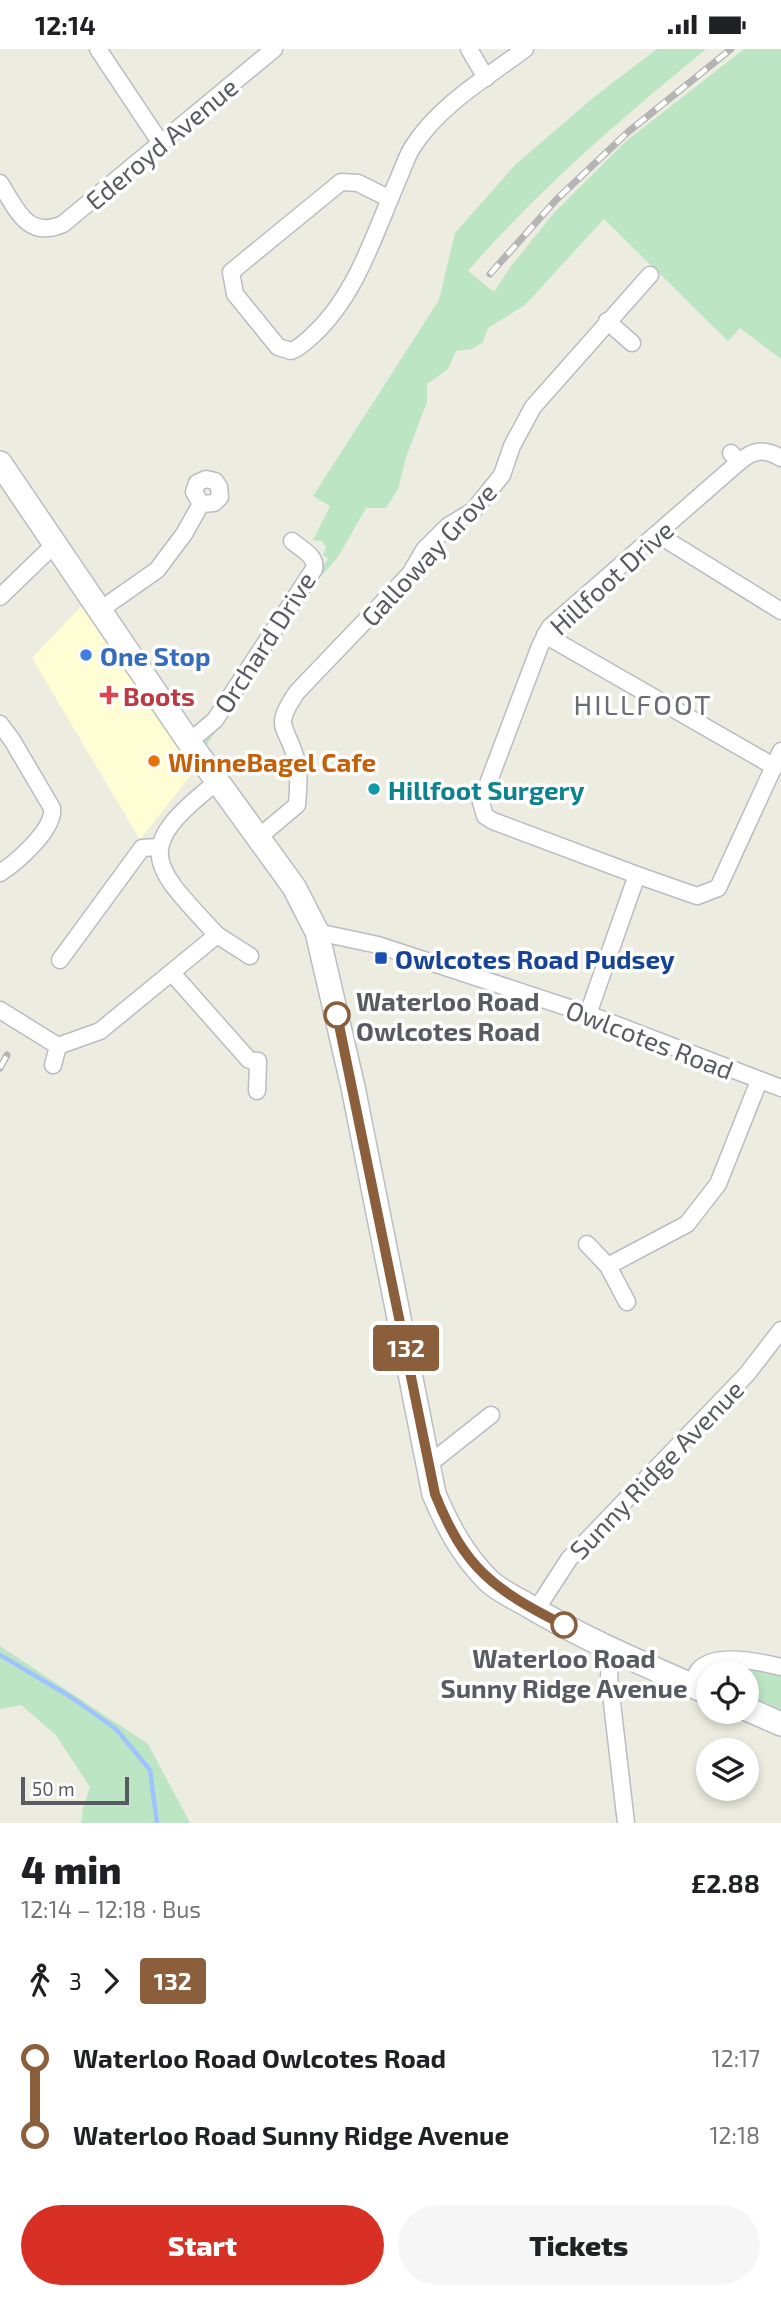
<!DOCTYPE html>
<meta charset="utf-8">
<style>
:root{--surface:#fff;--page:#f6f6f6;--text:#202124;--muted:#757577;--accent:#d93025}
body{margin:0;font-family:"Exo 2",sans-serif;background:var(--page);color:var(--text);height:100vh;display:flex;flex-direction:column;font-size:26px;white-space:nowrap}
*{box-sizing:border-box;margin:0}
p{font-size:23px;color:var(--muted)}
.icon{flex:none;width:38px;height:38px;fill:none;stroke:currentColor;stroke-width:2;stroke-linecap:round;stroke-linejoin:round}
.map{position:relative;height:1774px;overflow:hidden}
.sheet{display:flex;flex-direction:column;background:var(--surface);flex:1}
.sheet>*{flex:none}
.badge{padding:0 14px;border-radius:5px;font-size:24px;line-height:46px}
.controls{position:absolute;left:696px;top:1612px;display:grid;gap:14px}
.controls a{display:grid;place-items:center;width:63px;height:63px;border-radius:50%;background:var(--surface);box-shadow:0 4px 10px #0003;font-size:35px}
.scale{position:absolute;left:21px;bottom:18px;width:108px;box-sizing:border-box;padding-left:7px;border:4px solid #595b62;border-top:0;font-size:19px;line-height:24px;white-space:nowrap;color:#595b62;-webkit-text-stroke:5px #fff;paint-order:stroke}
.map>.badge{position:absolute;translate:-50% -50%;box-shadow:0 0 0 4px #fff}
.legs{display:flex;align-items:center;gap:10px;height:77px;padding:0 21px;font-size:23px}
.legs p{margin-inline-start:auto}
.headline{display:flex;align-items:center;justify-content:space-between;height:119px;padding:0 21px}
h1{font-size:38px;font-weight:800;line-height:52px}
.cta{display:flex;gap:14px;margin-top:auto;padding:14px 21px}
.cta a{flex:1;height:80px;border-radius:42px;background:var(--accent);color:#fff;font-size:28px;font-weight:800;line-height:80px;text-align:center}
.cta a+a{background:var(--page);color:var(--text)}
ul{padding:0 21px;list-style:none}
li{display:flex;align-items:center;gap:24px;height:77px;font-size:26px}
li i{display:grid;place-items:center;width:10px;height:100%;margin:0 9px;background:currentColor}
li i::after{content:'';width:18px;height:18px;margin:-9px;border:5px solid;border-radius:50%;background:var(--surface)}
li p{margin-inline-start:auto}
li:first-child i{background:linear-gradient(#0000 50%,currentColor 0)}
li:last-child i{background:linear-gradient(currentColor 50%,#0000 0)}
.status{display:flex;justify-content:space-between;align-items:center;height:49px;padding:0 35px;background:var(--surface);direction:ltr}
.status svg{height:19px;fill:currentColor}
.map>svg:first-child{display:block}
</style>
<div class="status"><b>12:14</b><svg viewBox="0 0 49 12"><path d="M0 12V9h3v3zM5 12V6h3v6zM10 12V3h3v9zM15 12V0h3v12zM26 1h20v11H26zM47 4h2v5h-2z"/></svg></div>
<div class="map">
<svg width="781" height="1774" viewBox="0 0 781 1774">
<rect width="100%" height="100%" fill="#edece0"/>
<!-- commercial -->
<path fill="#fefdd4" d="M91 547 202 712 140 791 32 609Z"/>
<!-- green -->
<g fill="#bce5c4">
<path d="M657 0H706C622 69 540 139 468 222L494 243 511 217 554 164 625 93 744 0H781V310L740 279 728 292 604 170 525 256 488 279 483 293 472 300 456 302 448 320 427 335V353L406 408 398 440 386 459H366L338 508 313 536 206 697 201 691 328 510 323 506 326 498 322 492 313 491 330 457 313 447 439 251 455 184 515 116 594 48Z"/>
<path d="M0 1597 148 1695 190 1774H81L83 1759 90 1738 55 1685 21 1656 0 1660Z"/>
<path d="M724 1616 781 1623V1661L747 1646V1624H709V1629L705 1627 709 1621Z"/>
</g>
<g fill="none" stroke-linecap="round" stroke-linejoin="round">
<!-- stream -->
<path stroke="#9ec3ff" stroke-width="4.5" d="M0 1606 71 1648 116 1680 150 1721 157 1774"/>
<!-- minor casing -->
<g stroke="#bbbcc3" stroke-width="19">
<g id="minor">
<path d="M98 0 160 93"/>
<path d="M469 0 486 29"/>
<path d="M0 134C16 159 27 191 63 175L274 0"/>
<path d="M390 150 358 134 341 133 231 223 235 245 278 298 291 302C300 299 305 293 312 287 356 247 374 186 397 133 402 122 406 109 412 99 438 57 486 29 525 0"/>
<path d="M607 272 632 294"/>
<path d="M731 404 739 413C753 401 764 399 781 409"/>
<path d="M657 485 781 562"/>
<path d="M0 548 56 494"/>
<path d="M100 561 157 521 184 485 201 455 194 443 197 434 206 430 215 432 219 438 220 448 214 454 201 455"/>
<path d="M545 586 775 718"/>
<path d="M0 675 12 691 52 759C55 780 17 813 0 824"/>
<path d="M189 693 215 671 314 520C317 507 301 500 292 492"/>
<path d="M259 788 297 756C298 741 300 725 296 710 286 674 272 680 297 643L410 525 424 501 448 477 473 462 502 426 512 397 533 358 650 226"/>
<path d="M637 826 697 847 718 839 781 702"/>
<path d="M317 883 378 896 588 965 781 1039"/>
<path d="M217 886 250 907"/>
<path d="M60 911 142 799 158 798"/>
<path d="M172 924 249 1011 258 1012 257 1042"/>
<path d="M0 961 58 997 100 982 217 886C151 815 131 800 217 733"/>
<path d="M588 965 637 826 493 772 485 767 481 753 540 597 550 578 739 413"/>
<path d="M53 1016 58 997"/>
<path d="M587 1195 608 1217"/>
<path d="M627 1253 608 1217 687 1175 718 1135 759 1032"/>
<path d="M429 1415 491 1366"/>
<path d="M536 1561 569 1510 747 1325 781 1281"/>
<path d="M611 1600 609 1628 626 1774"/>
<path d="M691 1636C694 1631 696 1625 699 1621 714 1603 761 1613 781 1618"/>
</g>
</g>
<!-- secondary casing -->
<g stroke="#bbbdc5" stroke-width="26">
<g id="secondary">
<path d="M0 414 189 693 294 838 317 883 353 1038 434 1445C448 1478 463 1506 488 1531 499 1542 516 1549 529 1557 586 1591 648 1617 709 1644"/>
<path d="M747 1660 781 1675"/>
</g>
</g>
<!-- minor -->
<use href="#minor" stroke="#fff" stroke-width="16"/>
<!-- secondary -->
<use href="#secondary" stroke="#fff" stroke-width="23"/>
<!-- rail casing -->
<g stroke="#b4b4b5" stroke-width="7">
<g id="rail">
<path d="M490 225 556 151 628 83 731 0"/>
<path d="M0 1019 7 1006"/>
</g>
</g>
<!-- rail -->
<use href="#rail" stroke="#fff" stroke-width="4.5" stroke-dasharray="13" stroke-linecap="butt"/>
</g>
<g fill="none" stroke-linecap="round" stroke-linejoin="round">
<!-- line-1 casing -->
<g stroke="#fff" stroke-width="16">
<path id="line-1" d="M337 966 435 1445C465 1520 493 1540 564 1576"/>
</g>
<!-- line-1 -->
<use href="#line-1" stroke="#8b5e3c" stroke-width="10"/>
</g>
<!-- markers -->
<circle fill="#3f7fe0" stroke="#fff" stroke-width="2.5" cx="86" cy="606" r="7"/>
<path fill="#e0444e" stroke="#fff" stroke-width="2.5" d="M105.5 635.5h7v7h7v7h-7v7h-7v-7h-7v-7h7z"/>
<circle fill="#e8710a" stroke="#fff" stroke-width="2.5" cx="154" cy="712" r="7"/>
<circle fill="#0f9aa8" stroke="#fff" stroke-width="2.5" cx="374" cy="740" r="7"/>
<rect fill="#1a4fb4" stroke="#fff" stroke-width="2.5" x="374" y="902" width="14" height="14" rx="3.5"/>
<g fill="#fff" stroke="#8b5e3c" stroke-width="3.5">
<circle cx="337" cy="966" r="12"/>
<circle cx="564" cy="1576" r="12"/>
</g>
<g text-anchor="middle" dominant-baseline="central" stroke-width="7" stroke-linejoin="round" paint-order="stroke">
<!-- street labels -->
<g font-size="26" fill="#595b62" stroke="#fff">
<text transform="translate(161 94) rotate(-40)">Ederoyd Avenue</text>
<text transform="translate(428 505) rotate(-47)">Galloway Grove</text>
<text transform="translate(611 528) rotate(-42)">Hillfoot Drive</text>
<text transform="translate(264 593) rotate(-57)">Orchard Drive</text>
<text transform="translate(650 990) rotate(21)">Owlcotes Road</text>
<text transform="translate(656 1420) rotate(-46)">Sunny Ridge Avenue</text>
</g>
<!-- shop labels -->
<g font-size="26" font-weight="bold" fill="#366cbe" stroke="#fff" text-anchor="start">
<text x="100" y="606">One Stop</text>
</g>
<!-- health labels -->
<g font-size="26" font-weight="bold" fill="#be3a42" stroke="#fff" text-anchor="start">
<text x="123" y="646">Boots</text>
</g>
<!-- food labels -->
<g font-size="26" font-weight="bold" fill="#c56008" stroke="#fff" text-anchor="start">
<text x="168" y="712">WinneBagel Cafe</text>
</g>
<!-- culture labels -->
<g font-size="26" font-weight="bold" fill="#0d838f" stroke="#fff" text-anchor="start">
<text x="388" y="740">Hillfoot Surgery</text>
</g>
<!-- transit labels -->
<g font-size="26" font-weight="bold" fill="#164399" stroke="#fff" text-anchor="start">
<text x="395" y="909">Owlcotes Road Pudsey</text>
</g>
<!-- stop labels -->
<g font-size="26" font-weight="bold" fill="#595b62" stroke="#fff" text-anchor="start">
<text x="356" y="951">Waterloo Road<tspan x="356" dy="30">Owlcotes Road</tspan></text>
<text x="564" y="1608" text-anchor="middle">Waterloo Road<tspan x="564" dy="30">Sunny Ridge Avenue</tspan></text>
</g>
<!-- neighbourhood labels -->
<g font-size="28" letter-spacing="2" fill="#6a6d74" stroke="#fff">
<text x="643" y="655">HILLFOOT</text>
</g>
</g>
</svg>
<div class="controls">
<a><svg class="icon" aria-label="locate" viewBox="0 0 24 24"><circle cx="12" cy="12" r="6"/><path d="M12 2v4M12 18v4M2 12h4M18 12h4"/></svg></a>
<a><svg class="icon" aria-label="layers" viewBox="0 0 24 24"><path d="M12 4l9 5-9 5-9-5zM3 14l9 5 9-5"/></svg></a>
</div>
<div class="scale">50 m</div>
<b class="badge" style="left:406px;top:1299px;background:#8b5e3c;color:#fff">132</b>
</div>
<section class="sheet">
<div class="headline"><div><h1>4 min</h1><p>12:14 – 12:18 · Bus</p></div><b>£2.88</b></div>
<div class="legs"><svg class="icon" aria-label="walk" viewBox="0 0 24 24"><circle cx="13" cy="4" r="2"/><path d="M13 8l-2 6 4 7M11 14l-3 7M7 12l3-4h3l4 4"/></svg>3<svg class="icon" aria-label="forward" viewBox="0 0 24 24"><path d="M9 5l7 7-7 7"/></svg><b class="badge" style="background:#8b5e3c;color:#fff">132</b></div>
<ul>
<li><i style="color:#8b5e3c"></i><b>Waterloo Road Owlcotes Road</b><p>12:17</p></li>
<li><i style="color:#8b5e3c"></i><b>Waterloo Road Sunny Ridge Avenue</b><p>12:18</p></li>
</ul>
<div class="cta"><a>Start</a><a>Tickets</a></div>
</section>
